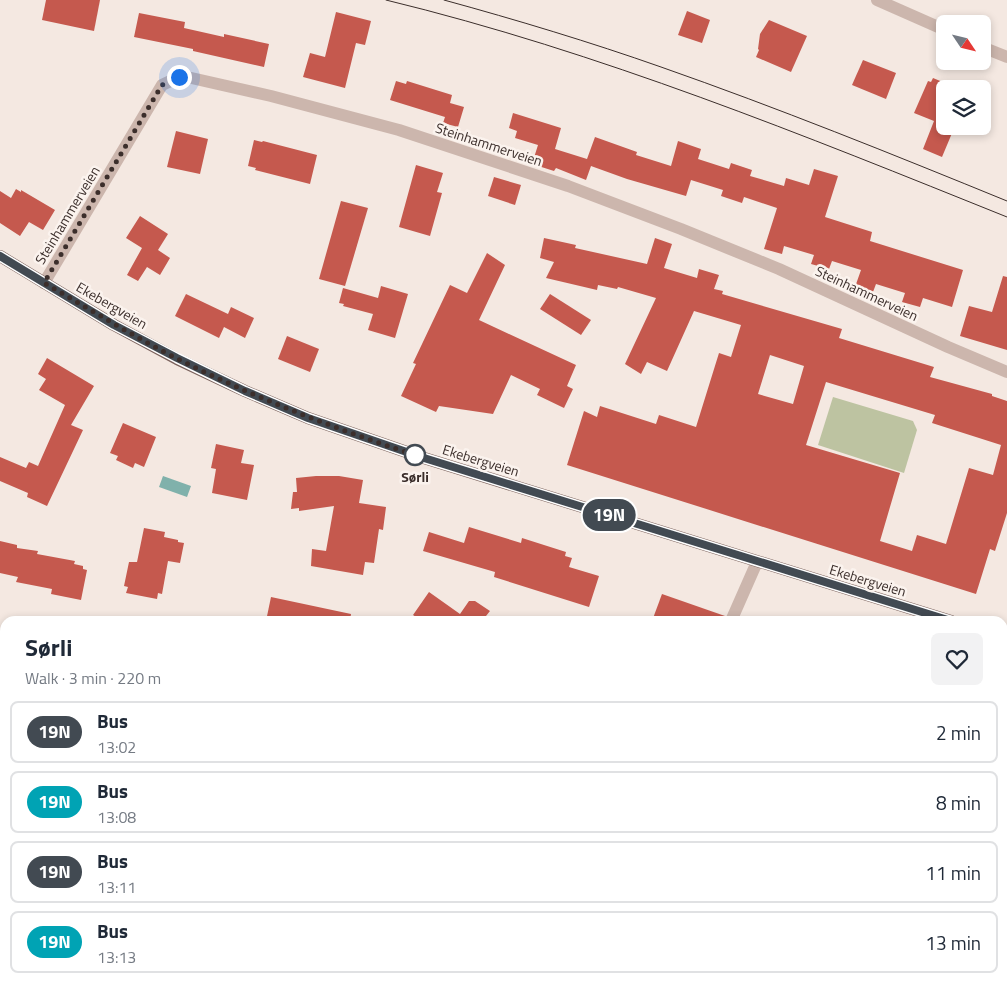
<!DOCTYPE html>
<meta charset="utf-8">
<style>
:root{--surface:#fff;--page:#f2f2f3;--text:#1f2937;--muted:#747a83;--line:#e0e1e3}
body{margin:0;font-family:"Titillium Web",sans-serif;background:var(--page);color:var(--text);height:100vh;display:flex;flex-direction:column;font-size:19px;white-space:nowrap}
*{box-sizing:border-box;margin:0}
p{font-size:16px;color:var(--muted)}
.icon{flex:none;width:28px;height:28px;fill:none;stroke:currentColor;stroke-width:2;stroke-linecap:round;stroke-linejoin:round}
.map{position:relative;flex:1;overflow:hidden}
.side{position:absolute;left:0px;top:616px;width:1008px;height:376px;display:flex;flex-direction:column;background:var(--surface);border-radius:15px 15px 0 0;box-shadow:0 2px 8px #0003}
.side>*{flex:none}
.badge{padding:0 10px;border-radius:16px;font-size:18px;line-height:32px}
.needle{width:32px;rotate:125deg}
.tools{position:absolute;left:936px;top:15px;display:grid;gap:10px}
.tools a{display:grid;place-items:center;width:55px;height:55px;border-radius:8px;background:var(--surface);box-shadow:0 2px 8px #0003;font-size:25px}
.you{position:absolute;width:25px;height:25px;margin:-12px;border:4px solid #fff;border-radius:50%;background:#1a73e8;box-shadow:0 0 0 8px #1a73e833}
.map>.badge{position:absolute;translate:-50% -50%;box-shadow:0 0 0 2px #fff}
.round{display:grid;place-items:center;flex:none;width:52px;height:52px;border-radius:8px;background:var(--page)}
.summary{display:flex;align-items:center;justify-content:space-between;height:85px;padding:0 25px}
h1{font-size:24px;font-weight:700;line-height:38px}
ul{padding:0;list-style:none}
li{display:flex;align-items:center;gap:15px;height:62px;margin:0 10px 8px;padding:0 15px;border:2px solid var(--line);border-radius:8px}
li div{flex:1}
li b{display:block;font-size:19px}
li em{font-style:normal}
li .badge{min-width:55px;font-weight:700;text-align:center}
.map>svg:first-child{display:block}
</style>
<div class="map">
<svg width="1007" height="992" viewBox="0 0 1007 992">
<rect width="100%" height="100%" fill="#f4e8e1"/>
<!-- green -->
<path fill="#bdc3a1" d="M833 397 913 421 917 430 904 473 818 445Z"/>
<!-- water -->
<g fill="#80b1ab">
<path d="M163 476 191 486 187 497 159 487Z"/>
<path d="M375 988H478L473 992H379Z"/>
</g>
<!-- building -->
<g fill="#c5594e" fill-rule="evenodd">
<path d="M46 0H100L94 31 42 20Z"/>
<path d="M687 11 710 20 702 43 678 35Z"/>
<path d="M336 12 371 21 365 45 356 43 345 88 303 77 310 53 325 57Z"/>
<path d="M139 13 185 22 184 28 224 37V34L269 44 264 67 193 51V49L134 37Z"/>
<path d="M769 20 807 36 791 72 756 57 759 50 758 49 760 34Z"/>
<path d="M863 60 896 73 886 99 852 85Z"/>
<path d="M933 78 945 83V126H955L942 157 923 149 934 121 914 113 928 81 931 82Z"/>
<path d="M396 81 406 84 407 81 452 95 450 103 464 107 458 127 443 123 445 117 390 100Z"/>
<path d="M513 113 561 128 555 149 587 159 595 137 637 152 636 155 671 166 678 141 701 149 698 159 729 169 731 163 752 170 750 176 784 186 786 178 809 185 814 169 838 176 825 217 872 232 870 241 963 270 952 307 923 298 920 307 902 302 905 293 876 284 873 292 855 287 861 270 832 261 829 269 811 264 814 255 784 246 782 254 764 249 777 208 744 197 742 203 721 196 723 190 691 180 686 196 627 179 591 166 586 180 556 168 554 171 532 164 538 145 515 138 517 131 509 128Z"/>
<path d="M176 131 208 139 200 174 167 167Z"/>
<path d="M254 140 262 142 263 141 317 155 310 184 255 170 256 168 248 166Z"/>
<path d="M416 165 443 173 437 192 442 193 430 236 399 227Z"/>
<path d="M494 177 521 185 515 205 488 196Z"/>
<path d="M16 189 21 192V190L55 210 43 230 29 222 20 236 0 223V191L11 198Z"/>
<path d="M341 201 368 208 345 286 319 279Z"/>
<path d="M140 216 168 234 158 250 170 258 160 275 147 267 138 281 127 275 142 248 126 238Z"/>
<path d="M544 238 576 245 575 248 647 264 655 238 672 244 664 268 697 278 699 269 719 275 714 289 723 291 722 294 842 329 839 338 934 367 930 377 992 394V396L1007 401V513L995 551 990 549 976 594 567 465 584 411 597 417 600 406 656 424 659 415 696 427 719 353 731 357 741 325 694 311 667 371 647 362 641 374 625 364 656 298 618 287 617 289 598 285 597 290 546 278 554 262 540 258ZM770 355 804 366 793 404 758 394ZM826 382 935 415 932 423 1001 445 993 475 969 468 946 544 917 535 912 551 880 541 900 473 806 445Z"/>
<path d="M487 253 505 265 479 320 576 365 567 386 573 389 564 408 537 395 540 389 511 375 493 414 439 406 436 412 401 396 416 364 413 363 450 285 467 293Z"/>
<path d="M1003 276 1007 277V350L960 336 969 306 992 312Z"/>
<path d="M381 286 408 294 395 338 368 330 373 314 343 306 344 304 339 303 343 288 378 298Z"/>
<path d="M186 294 228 314 231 307 254 318 245 338 224 327 219 338 175 316Z"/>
<path d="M550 294 591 320 581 335 540 309Z"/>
<path d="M287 336 319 349 310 372 278 359Z"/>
<path d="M47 358 94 386 71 425 83 430 47 506 27 497 28 493 0 481V457L26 468 29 462 38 466 65 405 39 390 46 379 38 374Z"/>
<path d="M123 423 156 437 144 467 135 463 133 468 116 460 118 456 110 453Z"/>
<path d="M216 444 244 450 241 463 254 465 247 500 212 493 216 469 211 468Z"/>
<path d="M316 476H339L363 480 359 503 386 507 383 530 379 529 374 563 365 562 363 575 311 566 312 549 326 551 334 506 299 511V508L291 509 293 492H297L296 478Z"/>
<path d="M469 527 521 543 522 538 566 552 565 556 572 558 569 567 599 576 589 607 494 577 495 572 423 551 429 532 464 543Z"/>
<path d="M144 528 165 532 164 537 178 540V542L184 543 180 563 168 561 162 594 158 593 157 599 126 593 128 587 124 586 129 562H137Z"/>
<path d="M0 541 17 545V548L38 551 37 554 75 561 74 564 83 566V569L87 570 81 600 51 594 52 589 16 582 18 577 0 573Z"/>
<path d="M429 592 460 614 469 601H475L490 611 482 621H422L413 615Z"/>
<path d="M662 594 725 616 723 621H652Z"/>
<path d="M271 597 351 614 350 621H266Z"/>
</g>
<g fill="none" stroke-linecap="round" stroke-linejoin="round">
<!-- minor -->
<g stroke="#ccb6ad" stroke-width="12">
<path d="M877 0 945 30"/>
<path d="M982 47 1007 57"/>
<path d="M44 283 162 85 179 77H187L271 96 399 130 568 186 681 229 779 269 948 347 1007 372"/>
<path d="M731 621 757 562"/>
<path d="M316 988V992"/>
<path d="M641 988 645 992"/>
<path d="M220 992 251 988"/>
</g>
<!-- major -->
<g stroke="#7c635d" stroke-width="12">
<path d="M0 256 114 325 177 359 245 391 308 418 424 458 951 621"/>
<path d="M1002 638 1007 639"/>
</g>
<!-- tram -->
<g stroke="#3b2e2b" stroke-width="1">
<path d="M386 0C600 52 803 135 1007 217"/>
<path d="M444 0C517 20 590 42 661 67 778 108 892 154 1007 201"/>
</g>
</g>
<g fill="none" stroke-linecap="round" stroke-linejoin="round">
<!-- line casing -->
<g stroke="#fff" stroke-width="11">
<path id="line" d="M0 256 114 325 177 358 245 391 308 418 424 458 951 621"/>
</g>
<!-- line -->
<use href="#line" stroke="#424a52" stroke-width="8"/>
<!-- walk -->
<path stroke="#3b2e2b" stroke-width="5" stroke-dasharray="0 9" d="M179 77 162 85 44 283C88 308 131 335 176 358 253 397 333 428 415 455"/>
</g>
<!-- markers -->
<circle fill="#fff" stroke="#424a52" stroke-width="2.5" cx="415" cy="455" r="10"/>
<g text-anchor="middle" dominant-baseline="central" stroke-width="5" stroke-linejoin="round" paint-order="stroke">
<!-- street labels -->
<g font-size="14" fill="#3b2e2b" stroke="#fbf3ee">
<text transform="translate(489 144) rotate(18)">Steinhammerveien</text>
<text transform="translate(67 215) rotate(-59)">Steinhammerveien</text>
<text transform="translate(867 293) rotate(25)">Steinhammerveien</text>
<text transform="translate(112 305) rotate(30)">Ekebergveien</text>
<text transform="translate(481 460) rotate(17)">Ekebergveien</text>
<text transform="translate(868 580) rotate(17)">Ekebergveien</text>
</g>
<!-- stop labels -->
<g font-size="14" font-weight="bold" fill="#3b2e2b" stroke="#fbf3ee">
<text x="415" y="476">Sørli</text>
</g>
</g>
</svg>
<div class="tools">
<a><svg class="needle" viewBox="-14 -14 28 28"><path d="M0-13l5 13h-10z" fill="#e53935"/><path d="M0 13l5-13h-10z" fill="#747a83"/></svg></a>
<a><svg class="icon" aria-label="layers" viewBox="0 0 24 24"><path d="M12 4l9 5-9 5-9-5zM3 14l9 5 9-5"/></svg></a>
</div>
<div class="you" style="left:179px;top:77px"></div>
<b class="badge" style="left:609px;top:515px;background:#424a52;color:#fff">19N</b>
<section class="side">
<div class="summary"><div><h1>Sørli</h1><p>Walk · 3 min · 220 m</p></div><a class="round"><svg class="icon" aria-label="heart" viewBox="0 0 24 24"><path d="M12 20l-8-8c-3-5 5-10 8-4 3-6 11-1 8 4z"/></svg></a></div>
<ul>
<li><span class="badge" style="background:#424a52;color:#fff">19N</span><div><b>Bus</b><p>13:02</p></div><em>2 min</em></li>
<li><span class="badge" style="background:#00a3b4;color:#fff">19N</span><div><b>Bus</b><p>13:08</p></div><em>8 min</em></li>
<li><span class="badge" style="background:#424a52;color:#fff">19N</span><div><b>Bus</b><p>13:11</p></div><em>11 min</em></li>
<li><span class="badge" style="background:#00a3b4;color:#fff">19N</span><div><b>Bus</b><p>13:13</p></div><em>13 min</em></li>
</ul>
</section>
</div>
